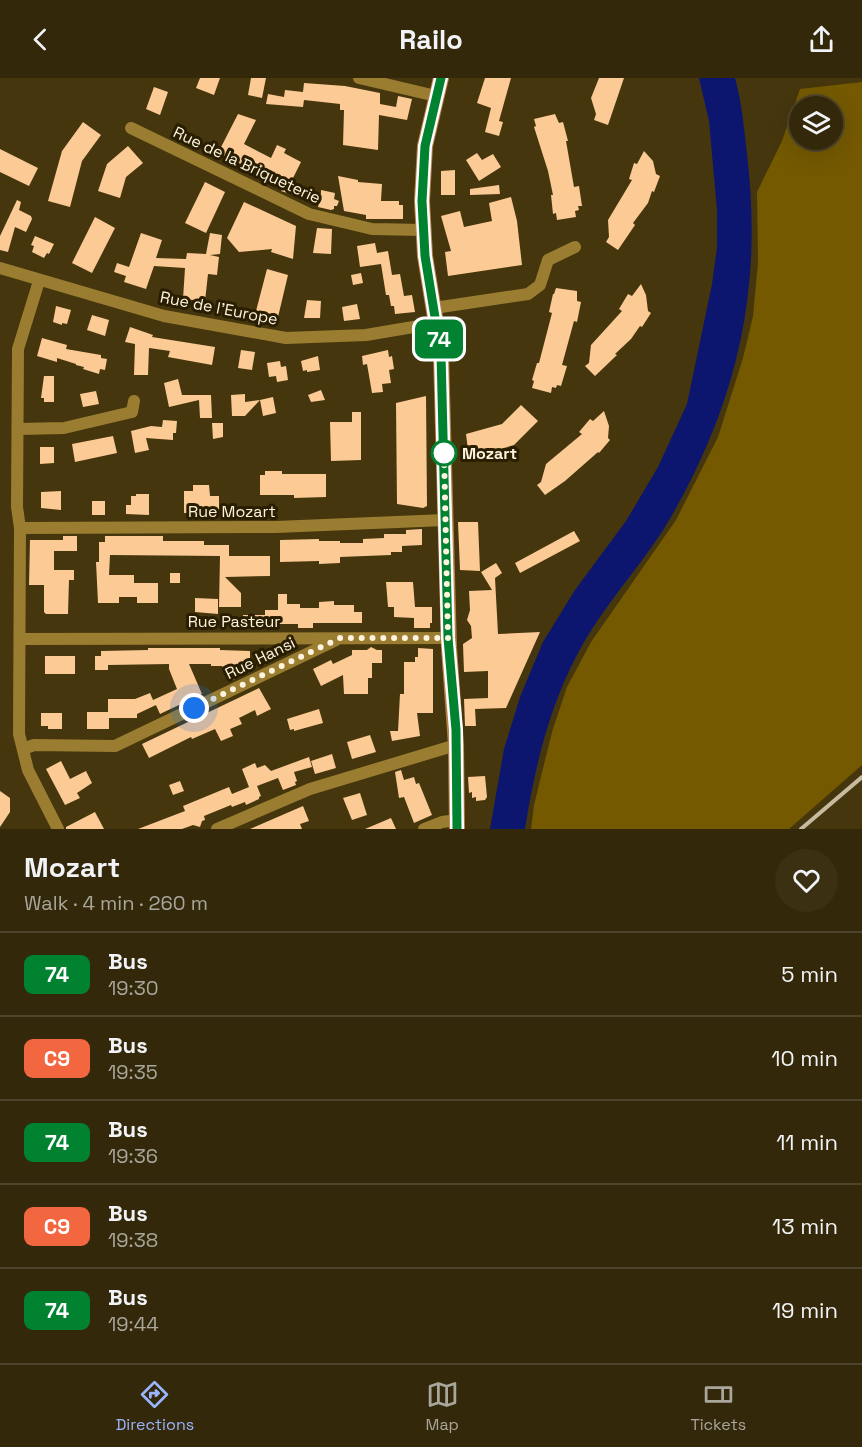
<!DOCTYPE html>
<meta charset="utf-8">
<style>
:root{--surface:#34280a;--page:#3c3013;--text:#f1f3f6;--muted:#a9a69c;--line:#4e442b;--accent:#99b5fd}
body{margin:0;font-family:"Space Grotesk",sans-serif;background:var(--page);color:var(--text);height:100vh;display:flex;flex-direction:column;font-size:22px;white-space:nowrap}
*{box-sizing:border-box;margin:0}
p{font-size:20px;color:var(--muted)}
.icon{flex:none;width:33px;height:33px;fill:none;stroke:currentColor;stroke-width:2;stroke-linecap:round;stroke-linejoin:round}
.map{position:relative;height:751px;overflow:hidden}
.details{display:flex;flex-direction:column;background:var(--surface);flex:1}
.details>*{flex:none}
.badge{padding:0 12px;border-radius:9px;font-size:21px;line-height:39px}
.tools{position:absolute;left:789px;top:18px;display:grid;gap:12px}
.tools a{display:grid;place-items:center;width:54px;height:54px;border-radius:50%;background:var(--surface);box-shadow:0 6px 24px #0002,0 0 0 2px var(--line);font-size:30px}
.you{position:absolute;width:30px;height:30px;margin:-15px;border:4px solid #fff;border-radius:50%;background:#1a73e8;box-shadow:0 0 0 9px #1a73e833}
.map>.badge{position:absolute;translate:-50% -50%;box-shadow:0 0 0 3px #fff}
.round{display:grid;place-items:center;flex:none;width:63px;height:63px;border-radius:32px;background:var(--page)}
.overview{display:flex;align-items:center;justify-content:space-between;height:102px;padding:0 24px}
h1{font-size:28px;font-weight:700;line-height:45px}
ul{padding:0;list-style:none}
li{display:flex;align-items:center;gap:18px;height:84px;padding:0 24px;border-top:2px solid var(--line)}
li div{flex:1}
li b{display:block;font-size:22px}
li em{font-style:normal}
li .badge{min-width:66px;font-weight:700;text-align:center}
header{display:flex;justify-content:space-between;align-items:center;height:78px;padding:0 24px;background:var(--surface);font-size:27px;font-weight:700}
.dock{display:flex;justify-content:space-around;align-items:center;height:84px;border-top:2px solid var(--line);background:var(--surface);font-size:16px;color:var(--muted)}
.dock a{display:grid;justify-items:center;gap:3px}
.dock .current{color:var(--accent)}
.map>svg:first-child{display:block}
</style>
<header><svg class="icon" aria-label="back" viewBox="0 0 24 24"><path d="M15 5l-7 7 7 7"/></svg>Railo<svg class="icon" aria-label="share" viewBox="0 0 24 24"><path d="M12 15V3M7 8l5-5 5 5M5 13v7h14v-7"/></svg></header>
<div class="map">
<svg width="862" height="751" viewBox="0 0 862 751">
<rect width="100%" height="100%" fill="#45360d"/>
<!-- green -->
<path fill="#745900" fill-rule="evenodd" d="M862 4V687L789 751H531L534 727 552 654 567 609 591 564 676 442 718 359 743 280 753 238 758 184 757 114 782 63 800 11ZM800 28H832V62H800Z"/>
<!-- water -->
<path fill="#0c166e" d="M699 0H735C742 25 744 51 747 76 763 210 738 322 671 439 651 474 623 505 600 539 556 602 537 675 525 751H490L504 671 520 619 543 564 575 512 626 443 658 389 687 326 712 206 717 170V132L709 43Z"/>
<!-- building -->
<g fill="#fcca95">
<path d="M200 0H220L214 17 196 10Z"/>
<path d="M251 0H266L262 20 248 17Z"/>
<path d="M485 0H511L499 43 503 44 499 58 485 54 491 30 477 25Z"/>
<path d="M599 0H624L608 47 594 42 596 36 591 20Z"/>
<path d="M304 5 345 8 380 15V26L396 29 398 18 412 21 407 42 379 37 378 72 343 67 344 32H340V26L304 22 303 29 266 26 268 16 284 19 285 12 303 14Z"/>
<path d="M154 9 168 14 160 37 146 31Z"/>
<path d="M238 36 256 42 244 66 271 80 277 67 286 71 284 75 301 84 290 106 321 116V112L335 115 334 121 339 123 337 128H334V131L331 132 318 129 319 125 281 113 283 110 261 98 262 96 218 75Z"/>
<path d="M555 36 559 45 563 44 568 63H566L574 109 579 108 582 128H578L579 132 575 133 576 139 557 142 556 135 553 136 551 117H553L548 93 534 49 536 48 534 41Z"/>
<path d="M83 44 101 57 82 83 70 129 48 123 62 73Z"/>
<path d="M128 68 143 85 126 99 120 120 98 113 107 86Z"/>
<path d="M0 71 38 90 29 108 0 94Z"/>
<path d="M644 73 653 83 656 96 660 98 654 114 652 113 648 125 633 145 635 147 618 172 606 164 609 159 608 142 632 102 629 101 634 85 637 86Z"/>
<path d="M477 75 482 82 493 76 501 89 479 103 466 82Z"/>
<path d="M455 92V117H441V93Z"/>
<path d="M338 98 358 102V104L382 106 381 123H399V127H403V141H366V137L344 133Z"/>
<path d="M205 104 225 114 206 155 185 145Z"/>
<path d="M499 107 500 116 470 117V111Z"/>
<path d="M511 119 517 143 522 187 448 198 445 174 451 173 441 138 460 133 464 149 492 143 489 125Z"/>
<path d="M17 122 21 124 19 132 31 138 32 141 26 154 15 149 8 174 0 172V158Z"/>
<path d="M244 124 296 148 293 181 271 174 272 171 239 174 227 160Z"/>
<path d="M95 139 115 150 92 195 72 185Z"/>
<path d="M317 150 332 151 331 176 313 175Z"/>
<path d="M141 155 162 162 156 180 186 181 187 175 206 176 210 155 222 157 220 176 210 177 219 179 217 197 208 196 205 223 183 221 185 190 154 188 146 211 124 204 126 198 114 194 117 185 129 189Z"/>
<path d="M35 158 54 166 49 176 47 175 44 180 32 174 34 168 31 167Z"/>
<path d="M375 165 377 175 388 173 392 197 400 196 404 218 412 217 415 234 395 236 394 228H391L389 217H386L381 186 360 189 357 168Z"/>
<path d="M267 191 288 197 278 239 256 233Z"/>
<path d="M361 195 363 205 353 207 351 197Z"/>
<path d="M641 206 646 217 648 233 651 235 642 249 640 248 631 261 615 276 617 277 595 298 585 288 589 285 591 267 622 233 619 231 628 216 632 218Z"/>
<path d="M556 210 577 213V223L581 224 577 244 574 243 562 287 567 288 561 308 557 307 556 310 552 309 551 315 532 310 534 303 532 302 537 285H539L552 235 549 234 553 216H554Z"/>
<path d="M307 222 321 223 320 240H304Z"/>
<path d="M357 226 360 241 344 243 342 229Z"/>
<path d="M56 228 71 232 67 246 62 245V247L53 244Z"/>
<path d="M92 237 109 242 105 258 87 252Z"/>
<path d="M130 249 153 257 152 259 215 269 212 287 168 279 170 273 149 270 148 297H134L135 266 125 264Z"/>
<path d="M42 260 67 267 66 271 101 277V280L107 281 105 292 100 291 99 296 83 291 84 289 76 287V286L57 280V284L37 278Z"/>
<path d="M241 272 255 274 252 292 238 290Z"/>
<path d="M388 272 389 279 392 278 394 291 389 292 391 305 382 306 383 314 372 315 367 286 363 287 362 278Z"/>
<path d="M318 278 320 292 307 294V292L303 293 301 283Z"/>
<path d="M280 283 281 289 286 288 288 302 277 304 276 298 269 299 267 285Z"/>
<path d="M44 298H54V324H44V320H41Z"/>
<path d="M178 301 182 317H211L212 340H200L199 322 169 329 164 305Z"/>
<path d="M321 312 325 322 311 324 308 317Z"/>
<path d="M96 313 99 326 83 329 80 316Z"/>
<path d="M245 316V324L260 322 245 338H232L231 317Z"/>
<path d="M426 318 427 428 423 430 397 426 396 325Z"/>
<path d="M273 319 276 335 263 338 260 322Z"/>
<path d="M521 327 538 343 514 367 469 380 466 356 502 346Z"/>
<path d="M604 333 609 348 608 360 610 362 599 375 598 374 565 403 545 417 537 407 541 404 546 386 582 356 579 354 590 341 593 343Z"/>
<path d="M352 334H361V382L331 383 330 344H352Z"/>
<path d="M163 342 177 343 176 355H173V362L146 360 149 372 135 375 131 353 151 348 162 349Z"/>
<path d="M212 345H223V359L213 361Z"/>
<path d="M113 358 117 375 75 384 72 366Z"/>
<path d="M40 369H54V385L40 386Z"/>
<path d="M265 393H282V396H326V419L294 420V417H260V397H265Z"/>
<path d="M193 407H209L210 418H219V433H211V435H184V413H193Z"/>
<path d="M61 413V432L41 430V414Z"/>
<path d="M136 416H149V437L126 436V427H131V418H136Z"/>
<rect x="92" y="423" width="13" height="14"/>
<path d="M458 444H478L480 493 460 492Z"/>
<path d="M422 451V467L402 468V474H391V477L340 479V485L319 486V483L280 484V462L319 461V463H340V465H363V461L384 460V456H406V452Z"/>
<path d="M574 453 580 463 520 495 515 485Z"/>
<path d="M63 458H77V473H54V492H74V502H69L68 536H46L44 534V507H29L30 462H63Z"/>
<path d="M105 458H163V463H204V467H229V478H270V498L225 499 241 515V529H219L220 478 110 477 109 497H134V505H158V525H137V519H119V525H98L96 484H99V464H105Z"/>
<path d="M496 485 502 495 495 500 498 556 540 554 506 630 475 631 476 648H465L464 621 488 620V593L464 594 463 566 472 560 471 548 467 542 470 532 469 513 492 512 481 494Z"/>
<rect x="170" y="495" width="10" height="10"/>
<path d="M386 504H413L415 529H432V545H430V550H414V540L394 539V529H388Z"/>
<path d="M278 516H287V526H300V530H319V524L334 523V527H354V534H362V545H313V550H298V546H259V550H243V537H265V532H278Z"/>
<path d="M195 520 218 521V536L195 534Z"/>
<path d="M371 569 377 572H382V585H372V600H368V616H344L343 597 321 608 313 591 331 582 333 586 352 577V572H367Z"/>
<path d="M148 570H220V572L250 573V588H234L239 599 229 604 222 588H211V586H189L202 616 160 636 155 625 156 627 137 636V640H109V651H87V634H108V621H135L150 615 153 622 177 611 169 591V586L108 587V592H95V578H101V573L148 572Z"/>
<path d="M418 570 433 571V635H417L420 658 392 663 390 653H398L400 616H404V584H415V579H418Z"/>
<rect x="45" y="578" width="30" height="18"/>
<path d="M259 610 271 631 257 638 255 632 239 640 242 646 230 651 233 658 221 663 215 651 192 661 191 659 149 680 142 666Z"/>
<path d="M319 631 323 645 294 653V651L290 652 287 641Z"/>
<path d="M41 635H62V651H48V648H41Z"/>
<path d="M370 657 376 674 352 681 347 664Z"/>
<path d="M332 676 336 690 315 696 311 683Z"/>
<path d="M309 679 312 689 294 694 297 703 295 704 296 707 283 712 278 700 257 708 261 718 259 719V721L246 727 245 724 232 729 231 727 204 738 205 742 202 743 200 749 193 747 182 751H138L185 733 183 728 229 709 232 716 249 709 242 691 255 685 257 690 265 687 271 693Z"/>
<path d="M61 683 70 701 86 693 92 705 77 715 80 720 65 727 46 691Z"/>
<path d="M401 692 404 702 414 699 416 706 419 705 432 737 414 745 404 719 399 720 395 694Z"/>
<path d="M485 698 487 719 485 722 476 723V719L472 720V714L469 715 468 699Z"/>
<path d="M180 703 184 713 173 717 169 707Z"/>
<path d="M0 713 10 720V734L0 749Z"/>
<path d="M360 715 367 737 352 742 343 720Z"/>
<path d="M303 728 309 743 300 746 302 751H250Z"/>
<path d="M95 734 104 751H66V749Z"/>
<path d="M391 740 396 751H365Z"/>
</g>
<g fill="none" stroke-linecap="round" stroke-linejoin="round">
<!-- street -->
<g stroke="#9a7d31" stroke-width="12">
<path d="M359 0 436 18"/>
<path d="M131 50 309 136 372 151 423 152"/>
<path d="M0 190 164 238 286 260 366 257 437 245"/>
<path d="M39 203 18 271 17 429 20 450 19 656 28 692 58 751"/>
<path d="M434 230 528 216 540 207 548 182 575 169"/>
<path d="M19 351 64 350 132 334 134 323"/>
<path d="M20 450 276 449 445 442"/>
<path d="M20 561 448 560"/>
<path d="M23 671 34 667 115 668 336 562"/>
<path d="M217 751 310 711 456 667"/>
<path d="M424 751 442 744 457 742"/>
</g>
<!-- secondary -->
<path stroke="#b68147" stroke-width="16" d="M441 0 425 68 422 123 425 178 441 276 449 570 456 667 457 751"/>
<!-- rail -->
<path stroke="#c6ba9f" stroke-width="4" d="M801 751 862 699"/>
</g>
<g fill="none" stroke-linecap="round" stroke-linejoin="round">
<!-- line casing -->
<g stroke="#fff" stroke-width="14">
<path id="line" d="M441 0 425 68 422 123 425 178 441 276 448 560 456 652 457 751"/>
</g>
<!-- line -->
<use href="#line" stroke="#008231" stroke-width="9"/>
<!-- walk -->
<path stroke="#fdf3de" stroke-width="6" stroke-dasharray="0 10.8" d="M194 630 340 560H448L444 375"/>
</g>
<!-- markers -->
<circle fill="#fff" stroke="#008231" stroke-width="3" cx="444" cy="375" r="12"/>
<g text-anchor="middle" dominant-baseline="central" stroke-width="6" stroke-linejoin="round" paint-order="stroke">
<!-- street labels -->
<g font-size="16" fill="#fdf3de" stroke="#291e00">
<text transform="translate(247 87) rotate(25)">Rue de la Briqueterie</text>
<text transform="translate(219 230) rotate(11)">Rue de l'Europe</text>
<text x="232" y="433">Rue Mozart</text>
<text x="234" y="543">Rue Pasteur</text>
<text transform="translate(260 580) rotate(-26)">Rue Hansi</text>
</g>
<!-- stop labels -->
<g font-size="16" font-weight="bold" fill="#fdf3de" stroke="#291e00" text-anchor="start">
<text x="462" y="375">Mozart</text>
</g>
</g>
</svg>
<div class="tools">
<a><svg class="icon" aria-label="layers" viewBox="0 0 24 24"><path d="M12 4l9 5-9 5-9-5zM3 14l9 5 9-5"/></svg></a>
</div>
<div class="you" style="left:194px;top:630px"></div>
<b class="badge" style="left:439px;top:261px;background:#008231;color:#fff">74</b>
</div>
<section class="details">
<div class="overview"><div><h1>Mozart</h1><p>Walk · 4 min · 260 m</p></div><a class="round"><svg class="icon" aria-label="heart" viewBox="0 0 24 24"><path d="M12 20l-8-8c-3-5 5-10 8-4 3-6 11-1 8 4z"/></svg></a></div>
<ul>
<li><span class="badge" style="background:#008231;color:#fff">74</span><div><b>Bus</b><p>19:30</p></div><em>5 min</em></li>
<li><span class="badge" style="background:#f26640;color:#fff">C9</span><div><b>Bus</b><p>19:35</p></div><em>10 min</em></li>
<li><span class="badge" style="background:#008231;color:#fff">74</span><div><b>Bus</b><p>19:36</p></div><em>11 min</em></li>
<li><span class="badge" style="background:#f26640;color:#fff">C9</span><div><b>Bus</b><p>19:38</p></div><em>13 min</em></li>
<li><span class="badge" style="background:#008231;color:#fff">74</span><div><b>Bus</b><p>19:44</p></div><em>19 min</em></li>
</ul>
</section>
<nav class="dock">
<a class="current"><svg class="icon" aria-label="directions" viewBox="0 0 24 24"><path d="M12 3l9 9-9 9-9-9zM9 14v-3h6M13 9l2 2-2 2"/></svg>Directions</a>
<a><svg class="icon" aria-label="map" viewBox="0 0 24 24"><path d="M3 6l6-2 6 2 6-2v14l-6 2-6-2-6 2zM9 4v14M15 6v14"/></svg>Map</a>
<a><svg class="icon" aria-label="tickets" viewBox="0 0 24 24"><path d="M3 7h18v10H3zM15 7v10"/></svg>Tickets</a>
</nav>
